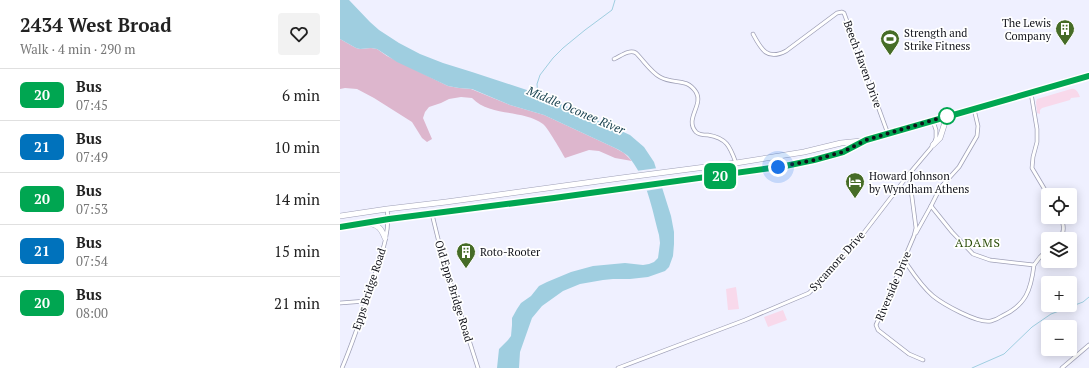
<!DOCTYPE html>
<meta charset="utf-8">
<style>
:root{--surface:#fff;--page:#f2f2f2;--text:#222;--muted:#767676;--line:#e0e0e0}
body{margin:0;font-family:"PT Serif",serif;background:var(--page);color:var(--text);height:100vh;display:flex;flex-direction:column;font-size:15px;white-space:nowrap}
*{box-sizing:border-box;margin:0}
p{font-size:13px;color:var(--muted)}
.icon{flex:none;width:22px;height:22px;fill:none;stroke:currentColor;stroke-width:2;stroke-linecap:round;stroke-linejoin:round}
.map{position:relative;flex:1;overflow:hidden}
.drawer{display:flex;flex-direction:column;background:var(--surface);width:340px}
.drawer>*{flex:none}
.badge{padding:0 8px;border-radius:6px;font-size:14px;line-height:26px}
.buttons{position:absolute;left:701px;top:188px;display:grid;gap:8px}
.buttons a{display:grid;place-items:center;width:36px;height:36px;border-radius:4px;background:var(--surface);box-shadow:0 2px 10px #0003;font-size:20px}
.you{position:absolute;width:20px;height:20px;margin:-10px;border:3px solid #fff;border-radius:50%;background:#1a73e8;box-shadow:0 0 0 6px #1a73e833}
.map>.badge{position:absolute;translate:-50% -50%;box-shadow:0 0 0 2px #fff}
.round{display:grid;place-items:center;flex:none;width:42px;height:42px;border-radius:4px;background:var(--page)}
.head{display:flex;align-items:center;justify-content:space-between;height:68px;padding:0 20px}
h1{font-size:19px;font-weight:700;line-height:30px}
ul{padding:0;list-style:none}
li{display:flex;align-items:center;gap:12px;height:52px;padding:0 20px;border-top:1px solid var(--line)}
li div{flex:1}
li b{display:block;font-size:15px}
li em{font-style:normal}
li .badge{min-width:44px;font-weight:700;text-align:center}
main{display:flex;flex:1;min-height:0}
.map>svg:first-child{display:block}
</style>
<main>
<section class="drawer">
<div class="head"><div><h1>2434 West Broad</h1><p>Walk · 4 min · 290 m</p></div><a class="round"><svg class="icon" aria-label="heart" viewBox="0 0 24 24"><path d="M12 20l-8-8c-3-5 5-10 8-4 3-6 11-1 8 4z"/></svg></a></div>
<ul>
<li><span class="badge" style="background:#00a651;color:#fff">20</span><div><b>Bus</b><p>07:45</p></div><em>6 min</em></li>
<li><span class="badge" style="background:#0072bc;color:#fff">21</span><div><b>Bus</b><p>07:49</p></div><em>10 min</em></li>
<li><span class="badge" style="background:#00a651;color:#fff">20</span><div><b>Bus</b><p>07:53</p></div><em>14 min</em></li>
<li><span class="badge" style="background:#0072bc;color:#fff">21</span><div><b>Bus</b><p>07:54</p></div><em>15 min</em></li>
<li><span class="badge" style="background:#00a651;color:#fff">20</span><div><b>Bus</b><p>08:00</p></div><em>21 min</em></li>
</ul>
</section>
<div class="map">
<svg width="749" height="368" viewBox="0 0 749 368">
<rect width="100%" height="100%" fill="#eff0ff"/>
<!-- green -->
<g fill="#f8d9eb">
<path d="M731 89C736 88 738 92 740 97L731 98 730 100 702 108 700 110V114L697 113 696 102 697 99Z"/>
<path d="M396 287 399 309 388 310 386 289Z"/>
<path d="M443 310 447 320 428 327 424 317Z"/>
</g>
<!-- forest -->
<path fill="#ddb6cd" d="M0 39 16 48 20 49 31 48 37 49 47 56 108 86 119 88 131 89 170 105 204 115 275 148 284 153 292 161 275 158 259 151 249 150 225 158C221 151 208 128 203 124 182 109 150 117 132 98L121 97 109 99 101 103 89 107 85 112 83 118 92 139 87 142 82 138 72 122 34 98 17 89 5 88 0 89Z"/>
<!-- water -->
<path fill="#9fcee0" d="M0 0H9L30 22 39 30 59 43 80 54 103 63 132 72 199 94 217 102 290 135 304 147 314 162 331 216 334 232V244L333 256 329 267 325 271 308 277 290 279H273L263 280 240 284 223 291 202 306 192 318 180 352 179 368H157L159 349 168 340 171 336 172 325V318L177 309 181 303 191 296 199 286 207 282 231 272 253 266 285 263 303 265 309 264 314 262 318 258 320 243 319 235C312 209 307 178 288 156 284 153 280 150 275 148L204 115 170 105 132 89 119 88 108 86 57 62 37 49 31 48 20 49 16 48 0 39Z"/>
<!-- pier -->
<path fill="#eff0ff" d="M318 168 324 188 305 191 296 171Z"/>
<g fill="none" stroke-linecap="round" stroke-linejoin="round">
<!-- stream -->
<g stroke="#9fcee0" stroke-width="1">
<path d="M198 96 197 84 200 75 213 58 223 48 245 30 272 10 275 0"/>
<path d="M632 368 664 354 692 327 711 314 743 302 749 297"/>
</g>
<!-- minor casing -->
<g stroke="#9fa0b7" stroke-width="4.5">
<g id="minor">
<path d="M413 34C421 49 427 61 446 51L497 13 502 12 504 13 548 134"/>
<path d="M274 59C281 56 289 49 296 53 304 61 311 72 320 77 334 85 346 77 356 92 364 105 344 119 356 132 359 135 364 135 368 135 387 138 390 147 396 163"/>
<path d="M691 93 697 129V142L693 157 692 168 708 195"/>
<path d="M569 174 576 228 574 236 536 325 538 330 569 354 583 360"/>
<path d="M591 206 612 232 633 254 650 260 694 265 700 257 708 249"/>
<path d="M92 214 103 259 138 368"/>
<path d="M576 233 591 206 600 188 619 167 637 136 638 126 634 109"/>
<path d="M719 239C725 232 724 226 721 217"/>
<path d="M564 260C573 273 581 286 593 296 603 304 638 324 651 321 655 320 659 318 662 316 686 305 691 290 694 265"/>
<path d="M0 303 26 301"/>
<path d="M2 368C14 340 23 312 32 284 39 260 51 234 47 209"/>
<path d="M278 368 405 320 469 293 490 272 519 239 569 174 591 148 595 141 596 138V130L593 121"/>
<path d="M722 368 749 345"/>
</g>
</g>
<!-- primary casing -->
<g stroke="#9fa0b7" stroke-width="6">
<g id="primary">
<path d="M593 145 600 138 607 116"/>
<path d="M0 216 47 209 106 202 281 178 396 163 464 152 501 143 521 141"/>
<path d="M29 223C39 226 41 228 45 238"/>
<path d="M0 227 49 219 214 198 445 166 474 160 503 152 526 140 749 76"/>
</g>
</g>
<!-- minor -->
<use href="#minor" stroke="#fff" stroke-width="3"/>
<!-- primary -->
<use href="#primary" stroke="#fff" stroke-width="5"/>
</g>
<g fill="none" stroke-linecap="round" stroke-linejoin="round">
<!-- line casing -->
<g stroke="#fff" stroke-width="9">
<path id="line" d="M0 227 49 219 214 198 445 166 474 160 503 152 526 140 749 76"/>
</g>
<!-- line -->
<use href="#line" stroke="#00a651" stroke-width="6"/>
<!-- walk -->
<path stroke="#11121a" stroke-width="4" stroke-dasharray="0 7.2" d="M438 167 474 160 488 156 503 152 526 140 607 116"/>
</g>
<!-- icons -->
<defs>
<g id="building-pin" transform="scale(1)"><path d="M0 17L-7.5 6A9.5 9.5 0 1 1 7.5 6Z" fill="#466c27" stroke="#fff"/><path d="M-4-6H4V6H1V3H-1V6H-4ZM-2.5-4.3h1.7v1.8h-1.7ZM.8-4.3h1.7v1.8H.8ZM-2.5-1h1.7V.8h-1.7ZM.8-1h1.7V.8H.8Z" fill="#fff"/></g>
<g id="stadium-pin" transform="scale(1)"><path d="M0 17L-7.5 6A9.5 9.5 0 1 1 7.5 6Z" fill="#466c27" stroke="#fff"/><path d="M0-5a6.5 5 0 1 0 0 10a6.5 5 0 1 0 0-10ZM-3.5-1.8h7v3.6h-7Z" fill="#fff"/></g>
<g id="hotel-pin" transform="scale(1)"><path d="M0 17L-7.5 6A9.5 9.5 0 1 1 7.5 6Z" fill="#466c27" stroke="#fff"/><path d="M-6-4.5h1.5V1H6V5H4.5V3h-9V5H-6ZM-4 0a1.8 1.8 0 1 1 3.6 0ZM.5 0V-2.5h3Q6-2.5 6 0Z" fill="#fff"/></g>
</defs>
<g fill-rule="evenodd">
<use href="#building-pin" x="725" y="29"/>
<use href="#stadium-pin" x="550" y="39"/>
<use href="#hotel-pin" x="515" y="182"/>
<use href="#building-pin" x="126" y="252"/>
</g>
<!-- markers -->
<circle fill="#fff" stroke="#00a651" stroke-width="2" cx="607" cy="116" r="8"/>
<g text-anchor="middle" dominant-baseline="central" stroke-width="3.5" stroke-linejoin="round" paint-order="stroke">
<!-- poi labels -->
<g font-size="11" fill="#11121a" stroke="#fff" text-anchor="start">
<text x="711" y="23" text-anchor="end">The Lewis<tspan x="711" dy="13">Company</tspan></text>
<text x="564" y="33">Strength and<tspan x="564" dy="13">Strike Fitness</tspan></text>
<text x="529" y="176">Howard Johnson<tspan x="529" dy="13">by Wyndham Athens</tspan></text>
<text x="140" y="252">Roto-Rooter</text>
</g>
<!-- street labels -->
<g font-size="11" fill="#11121a" stroke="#fff">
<text transform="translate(523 64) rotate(70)">Beech Haven Drive</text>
<text transform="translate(497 261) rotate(-48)">Sycamore Drive</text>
<text transform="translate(553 286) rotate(-67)">Riverside Drive</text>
<text transform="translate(29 289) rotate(-72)">Epps Bridge Road</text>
<text transform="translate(114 291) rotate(73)">Old Epps Bridge Road</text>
</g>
<!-- water labels -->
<g font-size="12" font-style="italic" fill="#163f4d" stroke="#fff">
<text transform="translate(236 110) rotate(23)">Middle Oconee River</text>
</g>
<!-- neighbourhood labels -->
<g font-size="12" letter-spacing="1" fill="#2b4d09" stroke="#fff">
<text x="638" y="242">ADAMS</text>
</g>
</g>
</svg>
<div class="buttons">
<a><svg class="icon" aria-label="locate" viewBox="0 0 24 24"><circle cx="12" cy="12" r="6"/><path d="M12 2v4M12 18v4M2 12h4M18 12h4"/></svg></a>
<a><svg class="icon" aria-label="layers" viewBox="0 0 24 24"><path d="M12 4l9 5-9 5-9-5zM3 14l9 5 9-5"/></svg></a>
<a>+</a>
<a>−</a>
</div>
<div class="you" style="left:438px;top:167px"></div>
<b class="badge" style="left:380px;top:176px;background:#00a651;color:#fff">20</b>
</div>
</main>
